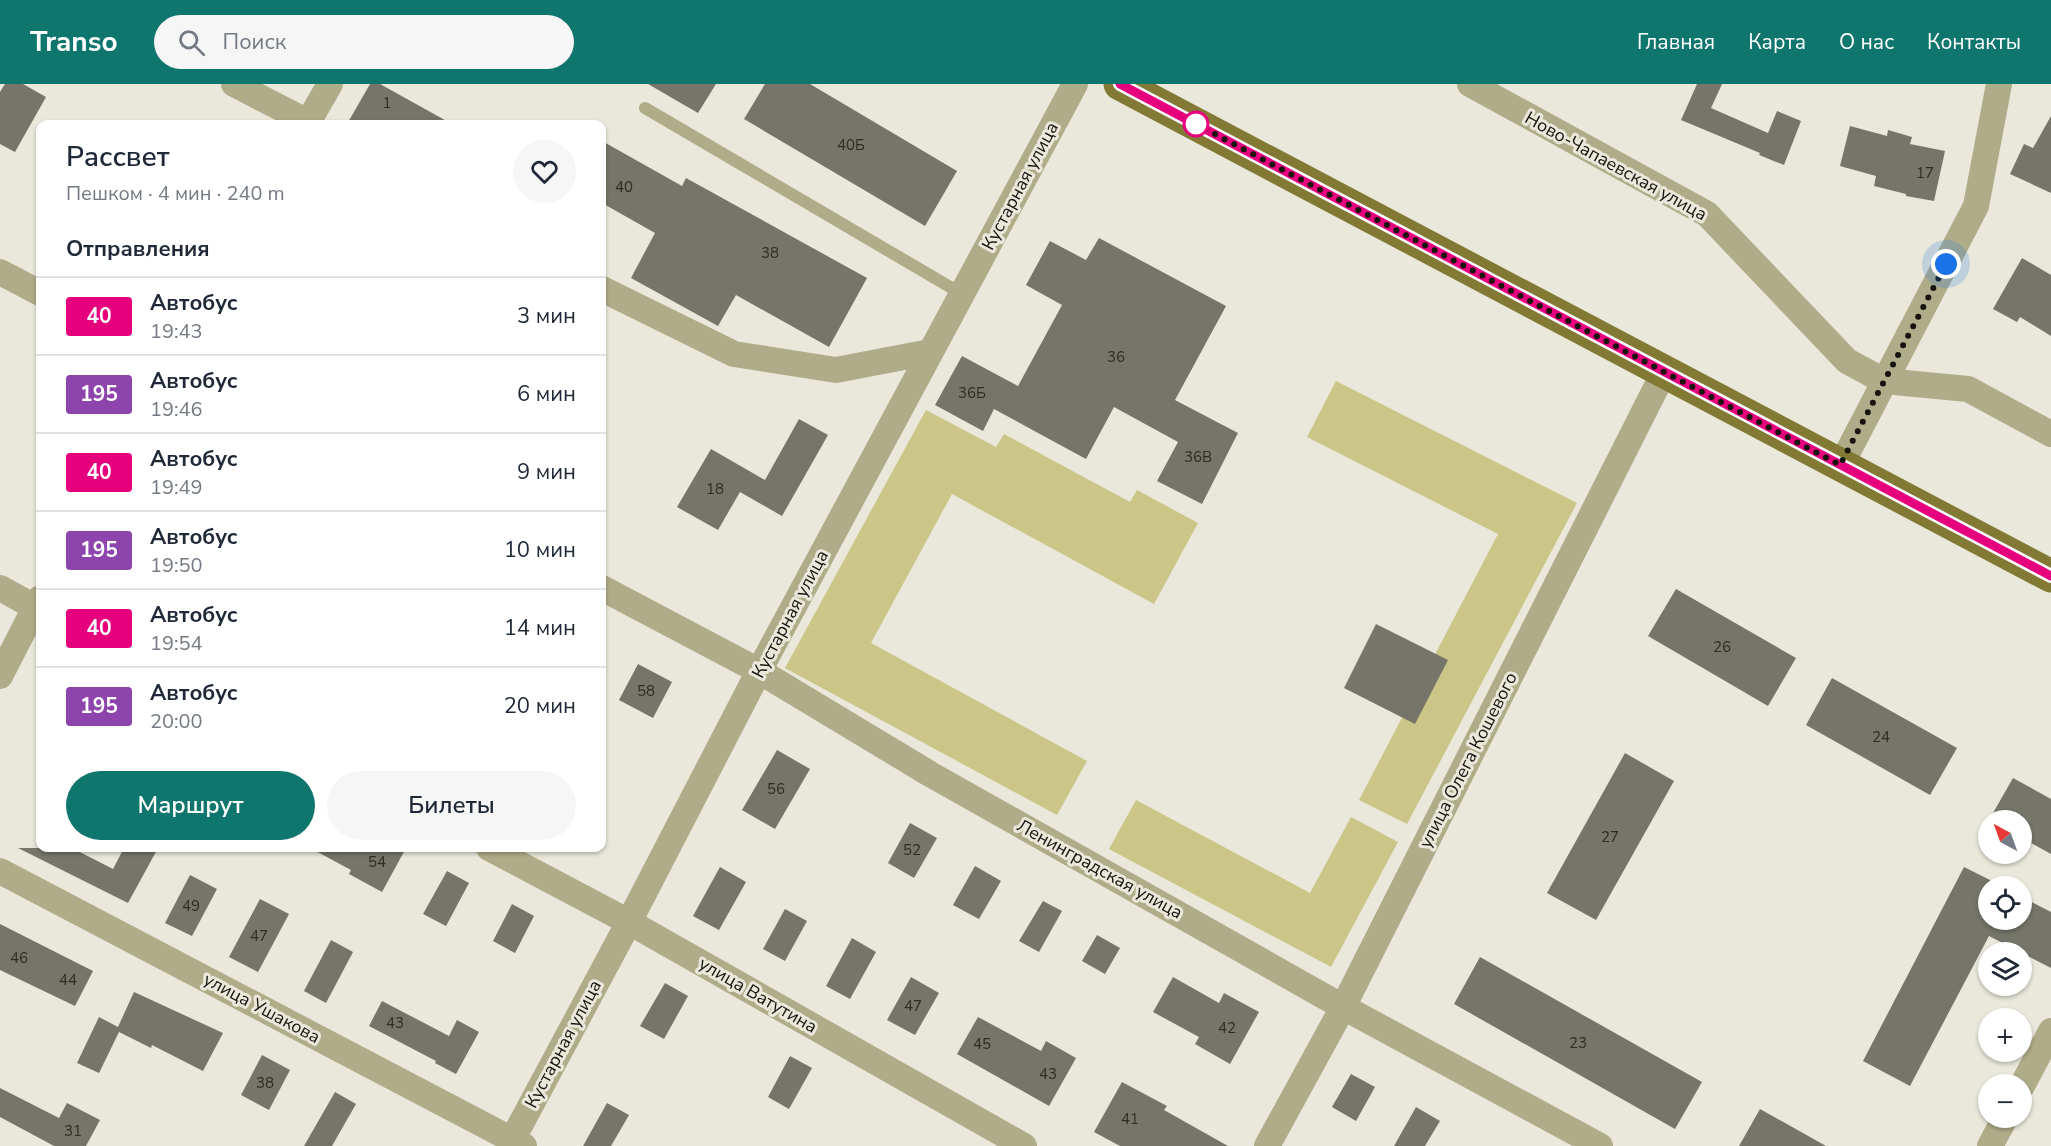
<!DOCTYPE html>
<html lang="ru">
<meta charset="utf-8">
<style>
:root{--surface:#fff;--page:#f6f6f7;--text:#1f2937;--muted:#747a83;--line:#e0e1e3;--accent:#0f766e}
body{margin:0;font-family:"Nunito Sans",sans-serif;background:var(--page);color:var(--text);height:100vh;display:flex;flex-direction:column;font-size:22px;white-space:nowrap}
*{box-sizing:border-box;margin:0}
p{font-size:20px;color:var(--muted)}
.icon{flex:none;width:33px;height:33px;fill:none;stroke:currentColor;stroke-width:2;stroke-linecap:round;stroke-linejoin:round}
.map{position:relative;flex:1;overflow:hidden}
.drawer{position:absolute;left:36px;top:36px;width:570px;height:732px;display:flex;flex-direction:column;background:var(--surface);border-radius:12px;box-shadow:0 2px 4px #0004}
.drawer>*{flex:none}
.badge{padding:0 12px;border-radius:4px;font-size:21px;line-height:39px}
.needle{width:39px;rotate:319deg}
.tools{position:absolute;left:1978px;top:726px;display:grid;gap:12px}
.tools a{display:grid;place-items:center;width:54px;height:54px;border-radius:50%;background:var(--surface);box-shadow:0 2px 4px #0004;font-size:30px}
.you{position:absolute;width:30px;height:30px;margin:-15px;border:4px solid #fff;border-radius:50%;background:#1a73e8;box-shadow:0 0 0 9px #1a73e833}
.map>.badge{position:absolute;translate:-50% -50%;box-shadow:0 0 0 3px #fff}
h2{padding:0 30px;font-size:22px;line-height:54px}
.round{display:grid;place-items:center;flex:none;width:63px;height:63px;border-radius:32px;background:var(--page)}
.head{display:flex;align-items:center;justify-content:space-between;height:102px;padding:0 30px}
h1{font-size:28px;font-weight:600;line-height:45px}
.action{display:flex;gap:12px;margin-top:auto;padding:12px 30px}
.action a{flex:1;height:69px;border-radius:36px;background:var(--accent);color:#fff;font-size:24px;font-weight:600;line-height:69px;text-align:center}
.action a+a{background:var(--page);color:var(--text)}
ul{padding:0;list-style:none}
li{display:flex;align-items:center;gap:18px;height:78px;padding:0 30px;border-top:2px solid var(--line)}
li div{flex:1}
li b{display:block;font-size:22px}
li em{font-style:normal}
li .badge{min-width:66px;font-weight:700;text-align:center}
header{display:flex;align-items:center;gap:36px;box-sizing:border-box;height:84px;padding:0 30px;background:var(--accent);color:#fff}
header strong{font-size:28px}
nav{display:flex;gap:33px;margin-inline-start:auto;font-size:21px}
.search{width:420px;height:54px;background:var(--page);display:flex;align-items:center;gap:15px;box-sizing:border-box;padding:0 21px;border-radius:33px;color:var(--muted);font-size:22px}
.map>svg:first-child{display:block}
</style>
<header>
<strong>Transo</strong>
<div class="search"><svg class="icon" aria-label="search" viewBox="0 0 24 24"><circle cx="10" cy="10" r="6"/><path d="M15 15l6 6"/></svg>Поиск</div>
<nav><a>Главная</a><a>Карта</a><a>О нас</a><a>Контакты</a></nav>
</header>
<div class="map">
<svg width="2051" height="1062" viewBox="0 0 2051 1062">
<rect width="100%" height="100%" fill="#e9e8da"/>
<!-- green -->
<g fill="#cbc587">
<path d="M1336 297 1577 419 1407 740 1359 716 1498 450 1307 353Z"/>
<path d="M926 326 996 363 1004 350 1130 418 1137 406 1198 439 1154 520 952 410 871 559 1087 677 1057 731 785 584Z"/>
<path d="M1136 716 1310 809 1351 733 1398 758 1331 883 1109 765Z"/>
</g>
<!-- building -->
<g fill="#767569">
<path d="M5 0H23L46 13 15 68 0 60V8Z"/>
<path d="M370 0H380L452 40H347Z"/>
<path d="M648 0H716L698 29Z"/>
<path d="M765 0H810L957 87 925 142 744 35Z"/>
<path d="M1697 0H1722L1711 24 1768 49 1777 27 1801 37 1784 81 1759 71 1760 69 1681 36Z"/>
<path d="M2051 32V109L2010 90 2024 60 2033 64Z"/>
<path d="M1850 42 1887 52 1888 46 1912 53 1910 60 1945 67 1934 117 1906 112V110L1874 102 1876 92 1840 82Z"/>
<path d="M602 57 682 102 686 94 867 194 829 263 736 211 718 242 631 194 655 149 602 119Z"/>
<path d="M1099 154 1226 222 1175 316 1238 349 1202 420 1157 397 1178 358 1114 323 1086 375 994 325 983 347 935 321 962 272 1018 302 1062 221 1026 201 1050 157 1086 176Z"/>
<path d="M2022 174 2051 191V252L2020 233 2017 238 1993 225Z"/>
<path d="M799 335 828 351 782 432 740 408 718 446 677 423 711 365 765 396Z"/>
<path d="M1676 505 1796 574 1768 622 1648 552Z"/>
<path d="M1376 540 1448 576 1415 640 1344 604Z"/>
<path d="M638 580 672 598 653 634 619 616Z"/>
<path d="M1832 594 1957 664 1930 711 1806 641Z"/>
<path d="M777 666 810 685 775 745 742 726Z"/>
<path d="M1625 669 1674 697 1596 836 1547 809Z"/>
<path d="M2013 694 2051 715V770L2022 754V736H1989Z"/>
<path d="M910 739 937 754 914 794 888 779Z"/>
<path d="M18 764H72L113 785 124 764H158L128 819Z"/>
<path d="M310 764H406L382 808 349 790 351 786Z"/>
<path d="M975 782 1001 797 979 835 953 821Z"/>
<path d="M720 783 746 798 719 846 693 832Z"/>
<path d="M1964 783 2002 802H1989V836H2022V813L2051 828V884L1989 852 1910 1002 1863 977Z"/>
<path d="M447 787 469 799 446 842 423 830Z"/>
<path d="M190 791 217 805 192 852 165 839Z"/>
<path d="M260 815 289 830 258 888 229 873Z"/>
<path d="M1043 817 1062 827 1039 868 1019 857Z"/>
<path d="M512 820 534 832 515 869 493 857Z"/>
<path d="M785 825 807 837 785 877 763 865Z"/>
<path d="M0 840 93 887 75 922 0 886Z"/>
<path d="M1097 851 1120 864 1105 890 1082 877Z"/>
<path d="M852 854 876 868 850 915 826 902Z"/>
<path d="M331 856 353 868 326 919 304 907Z"/>
<path d="M1480 873 1702 998 1675 1045 1454 920Z"/>
<path d="M911 893 939 909 915 951 887 936Z"/>
<path d="M1173 893 1219 919 1224 909 1259 928 1230 980 1195 960 1199 953 1153 928Z"/>
<path d="M665 899 688 912 664 955 640 942Z"/>
<path d="M134 908 223 949 203 987 152 961 151 964 119 948 99 989 77 979 99 933 118 943Z"/>
<path d="M382 917 449 952 457 936 479 948 456 990 435 979 436 977 369 942Z"/>
<path d="M978 933 1041 967 1046 957 1076 974 1049 1022 957 970Z"/>
<path d="M262 971 290 986 269 1026 241 1011Z"/>
<path d="M790 972 812 984 789 1025 768 1013Z"/>
<path d="M1351 990 1375 1003 1356 1037 1332 1023Z"/>
<path d="M1122 998 1167 1022 1164 1026 1228 1062H1120L1094 1048Z"/>
<path d="M0 1004 59 1034 67 1019 100 1036 86 1062H54L0 1033Z"/>
<path d="M335 1008 356 1020 332 1062H304Z"/>
<path d="M607 1019 629 1031 611 1062H583Z"/>
<path d="M1416 1023 1440 1037 1425 1062H1394Z"/>
<path d="M1760 1025 1826 1062H1739Z"/>
</g>
<g fill="none" stroke-linecap="round" stroke-linejoin="round">
<!-- service -->
<path stroke="#afac89" stroke-width="12" d="M645 24 962 210"/>
<!-- minor -->
<g stroke="#afac89" stroke-width="26">
<path d="M234 0 308 38"/>
<path d="M1470 0 1707 130 1847 277 1884 297 1968 305 2051 350"/>
<path d="M307 40 330 0"/>
<path d="M0 188 40 209"/>
<path d="M602 205 734 270 836 286 930 268"/>
<path d="M1841 381 1976 122 1999 0"/>
<path d="M0 504 40 526"/>
<path d="M602 504 759 587 930 690 1343 923 1600 1062"/>
<path d="M0 592 40 514"/>
<path d="M489 764 629 838 1024 1062"/>
<path d="M0 787 524 1062"/>
<path d="M2022 1002 2051 947"/>
<path d="M509 1062 629 838 759 587 1075 0"/>
<path d="M1267 1062 1343 923 1664 288"/>
<path d="M1990 1062 2005 1034"/>
</g>
<!-- primary -->
<path stroke="#817934" stroke-width="33" d="M1120 0 2051 492"/>
</g>
<g fill="none" stroke-linecap="round" stroke-linejoin="round">
<!-- line casing -->
<g stroke="#fff" stroke-width="14">
<path id="line" d="M1120 0 2051 492"/>
</g>
<!-- line -->
<use href="#line" stroke="#e6007e" stroke-width="9"/>
<!-- walk -->
<path stroke="#15140f" stroke-width="6" stroke-dasharray="0 10.8" d="M1196 40 1840 381 1946 180"/>
</g>
<!-- markers -->
<circle fill="#fff" stroke="#e6007e" stroke-width="3" cx="1196" cy="40" r="12"/>
<g text-anchor="middle" dominant-baseline="central" stroke-width="6" stroke-linejoin="round" paint-order="stroke">
<!-- number labels -->
<g font-size="15" fill="#2d2c26">
<text x="387" y="19">1</text>
<text x="851" y="61">40Б</text>
<text x="1925" y="89">17</text>
<text x="624" y="103">40</text>
<text x="770" y="169">38</text>
<text x="1116" y="273">36</text>
<text x="972" y="309">36Б</text>
<text x="1198" y="373">36В</text>
<text x="715" y="405">18</text>
<text x="1722" y="563">26</text>
<text x="646" y="607">58</text>
<text x="1881" y="653">24</text>
<text x="776" y="705">56</text>
<text x="1610" y="753">27</text>
<text x="912" y="766">52</text>
<text x="377" y="778">54</text>
<text x="191" y="822">49</text>
<text x="259" y="852">47</text>
<text x="19" y="874">46</text>
<text x="68" y="896">44</text>
<text x="913" y="922">47</text>
<text x="395" y="939">43</text>
<text x="1227" y="944">42</text>
<text x="1578" y="959">23</text>
<text x="982" y="960">45</text>
<text x="1048" y="990">43</text>
<text x="265" y="999">38</text>
<text x="1130" y="1035">41</text>
<text x="73" y="1047">31</text>
</g>
<!-- street labels -->
<g font-size="18" fill="#15140f" stroke="#e9e8da">
<text transform="translate(1616 82) rotate(29)">Ново-Чапаевская улица</text>
<text transform="translate(1020 102) rotate(-62)">Кустарная улица</text>
<text transform="translate(790 530) rotate(-62)">Кустарная улица</text>
<text transform="translate(1468 676) rotate(-63)">улица Олега Кошевого</text>
<text transform="translate(1100 785) rotate(29)">Ленинградская улица</text>
<text transform="translate(758 911) rotate(30)">улица Ватутина</text>
<text transform="translate(262 924) rotate(28)">улица Ушакова</text>
<text transform="translate(563 960) rotate(-62)">Кустарная улица</text>
</g>
</g>
</svg>
<div class="tools">
<a><svg class="needle" viewBox="-14 -14 28 28"><path d="M0-13l5 13h-10z" fill="#e53935"/><path d="M0 13l5-13h-10z" fill="#747a83"/></svg></a>
<a><svg class="icon" aria-label="locate" viewBox="0 0 24 24"><circle cx="12" cy="12" r="6"/><path d="M12 2v4M12 18v4M2 12h4M18 12h4"/></svg></a>
<a><svg class="icon" aria-label="layers" viewBox="0 0 24 24"><path d="M12 4l9 5-9 5-9-5zM3 14l9 5 9-5"/></svg></a>
<a>+</a>
<a>−</a>
</div>
<div class="you" style="left:1946px;top:180px"></div>
<section class="drawer">
<div class="head"><div><h1>Рассвет</h1><p>Пешком · 4 мин · 240 m</p></div><a class="round"><svg class="icon" aria-label="heart" viewBox="0 0 24 24"><path d="M12 20l-8-8c-3-5 5-10 8-4 3-6 11-1 8 4z"/></svg></a></div>
<h2>Отправления</h2>
<ul>
<li><span class="badge" style="background:#e6007e;color:#fff">40</span><div><b>Автобус</b><p>19:43</p></div><em>3 мин</em></li>
<li><span class="badge" style="background:#8e44ad;color:#fff">195</span><div><b>Автобус</b><p>19:46</p></div><em>6 мин</em></li>
<li><span class="badge" style="background:#e6007e;color:#fff">40</span><div><b>Автобус</b><p>19:49</p></div><em>9 мин</em></li>
<li><span class="badge" style="background:#8e44ad;color:#fff">195</span><div><b>Автобус</b><p>19:50</p></div><em>10 мин</em></li>
<li><span class="badge" style="background:#e6007e;color:#fff">40</span><div><b>Автобус</b><p>19:54</p></div><em>14 мин</em></li>
<li><span class="badge" style="background:#8e44ad;color:#fff">195</span><div><b>Автобус</b><p>20:00</p></div><em>20 мин</em></li>
</ul>
<div class="action"><a>Маршрут</a><a>Билеты</a></div>
</section>
</div>
